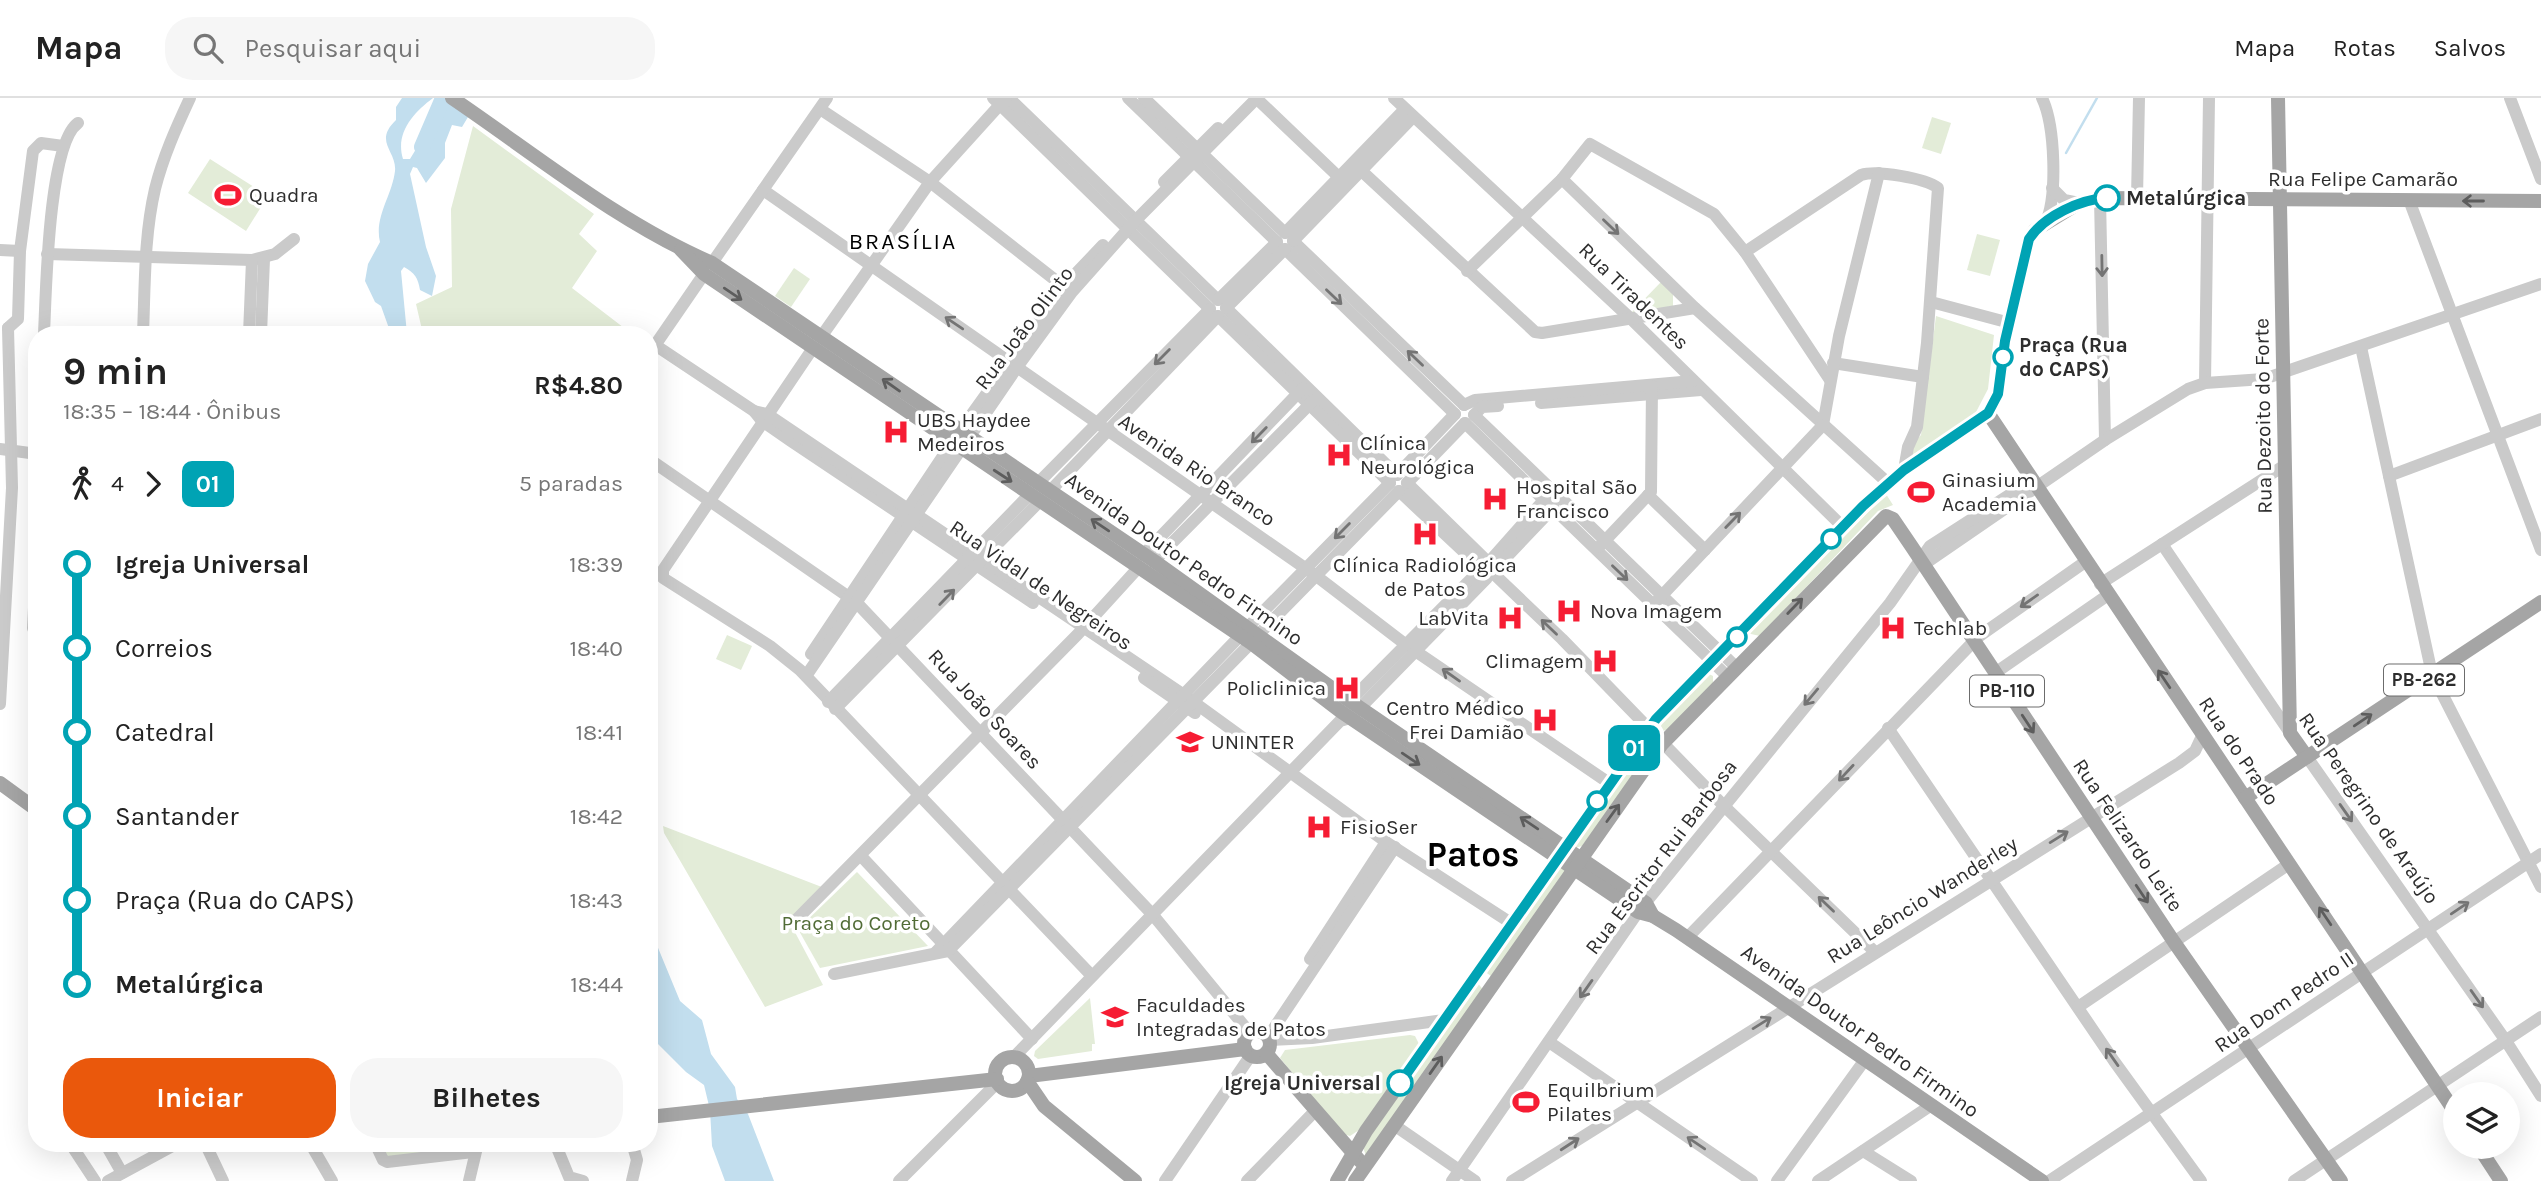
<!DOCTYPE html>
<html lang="pt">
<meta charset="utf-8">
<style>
:root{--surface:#fff;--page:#f6f6f6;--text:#222;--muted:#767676;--line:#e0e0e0;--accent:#ea580c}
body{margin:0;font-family:Karla,sans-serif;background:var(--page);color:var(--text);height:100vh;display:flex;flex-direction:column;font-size:26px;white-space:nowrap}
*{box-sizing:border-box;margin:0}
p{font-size:23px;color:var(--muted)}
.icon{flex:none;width:38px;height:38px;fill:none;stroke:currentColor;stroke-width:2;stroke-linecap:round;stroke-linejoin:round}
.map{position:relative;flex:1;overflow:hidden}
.details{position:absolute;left:28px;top:228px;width:630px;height:826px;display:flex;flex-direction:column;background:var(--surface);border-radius:28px;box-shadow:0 7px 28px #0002}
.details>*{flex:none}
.badge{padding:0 14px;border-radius:10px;font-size:24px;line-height:46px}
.tools{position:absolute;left:2443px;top:984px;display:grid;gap:14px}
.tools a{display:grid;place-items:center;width:77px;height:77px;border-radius:50%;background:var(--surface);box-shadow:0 7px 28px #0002;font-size:35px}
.map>.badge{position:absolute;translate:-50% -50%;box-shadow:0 0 0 4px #fff}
.legs{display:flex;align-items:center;gap:10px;height:77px;padding:0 35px;font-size:23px}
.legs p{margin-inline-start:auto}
.overview{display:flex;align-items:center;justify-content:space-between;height:119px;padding:0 35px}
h1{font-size:38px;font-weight:700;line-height:52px}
.primary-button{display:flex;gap:14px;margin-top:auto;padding:14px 35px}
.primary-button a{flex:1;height:80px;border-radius:28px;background:var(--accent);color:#fff;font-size:28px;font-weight:700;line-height:80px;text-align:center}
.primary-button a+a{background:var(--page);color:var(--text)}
ul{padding:0 35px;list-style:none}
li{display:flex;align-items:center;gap:24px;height:84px;font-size:26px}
li i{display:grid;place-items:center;width:10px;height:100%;margin:0 9px;background:currentColor}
li i::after{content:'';width:18px;height:18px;margin:-9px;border:5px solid;border-radius:50%;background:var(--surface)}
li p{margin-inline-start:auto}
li:first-child i{background:linear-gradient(#0000 50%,currentColor 0)}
li:last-child i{background:linear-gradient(currentColor 50%,#0000 0)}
header{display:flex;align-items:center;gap:42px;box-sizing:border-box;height:98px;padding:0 35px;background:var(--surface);border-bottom:2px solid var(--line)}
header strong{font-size:33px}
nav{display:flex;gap:38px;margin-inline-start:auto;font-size:24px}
.search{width:490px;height:63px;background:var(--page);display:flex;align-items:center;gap:18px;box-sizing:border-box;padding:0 24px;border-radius:28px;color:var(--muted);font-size:26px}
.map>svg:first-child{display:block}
</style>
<header>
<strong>Mapa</strong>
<div class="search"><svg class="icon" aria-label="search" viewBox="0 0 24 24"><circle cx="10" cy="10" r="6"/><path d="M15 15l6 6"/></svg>Pesquisar aqui</div>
<nav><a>Mapa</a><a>Rotas</a><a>Salvos</a></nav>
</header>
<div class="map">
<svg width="2541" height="1083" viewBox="0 0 2541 1083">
<rect width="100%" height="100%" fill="#fff"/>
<!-- green -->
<g fill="#e3ecd8">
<path d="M1932 19 1951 25 1941 56 1922 50Z"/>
<path d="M473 28 594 116 579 136 597 153 572 190 632 236H423L416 206 452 189 451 111Z"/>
<path d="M210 61 268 98 246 133 188 95Z"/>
<path d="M1977 136 2000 142 1990 178 1967 172Z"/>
<path d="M794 170 810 181 791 209 775 198Z"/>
<path d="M1661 184 1673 196V208L1630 216Z"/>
<path d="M1936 218 1994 237 1988 291 1975 316 1908 360 1911 347 1921 337Z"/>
<path d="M1886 396 1893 407 1878 413 1760 538 1751 536 1749 534Z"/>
<path d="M727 537 752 548 741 572 716 561Z"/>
<path d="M1709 576 1713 578V585L1669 631 1663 633 1658 625Z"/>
<path d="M1642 650 1645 662 1582 748 1575 750 1574 744Z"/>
<path d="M663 728 827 791 789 823 823 887 765 909 664 735Z"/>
<path d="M1561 768 1567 775 1491 878 1484 873Z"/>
<path d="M857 774 928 848 820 870 798 831Z"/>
<path d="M1477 884 1484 893 1366 1058 1363 1049Z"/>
<path d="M1090 900 1095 946H1092V953L1038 961 1034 958 1035 953Z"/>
<path d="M1410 937 1415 938 1419 946 1359 1032 1350 1038 1343 1036 1280 960 1285 952Z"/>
<path d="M381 1045H455V1051L388 1061Z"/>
</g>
<!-- water -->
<g fill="#c2deee">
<path d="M402 0H433C413 15 395 35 403 61H410L447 0 468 19 462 29 452 27 445 45V60L426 85 417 70 413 69 410 76 426 149 436 178 432 198 420 192C418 180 415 175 404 169L401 173 407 236H391L381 208 375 204 365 183 368 166 380 144C374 119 392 98 395 73 397 53 373 44 396 22V9Z"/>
<path d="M649 828 680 903 702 922 711 956 735 989 737 1001 748 1016 774 1083H725L712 1048 710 1012 704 987 686 974 649 937Z"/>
</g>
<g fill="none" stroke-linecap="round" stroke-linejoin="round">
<!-- stream -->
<path stroke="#c2deee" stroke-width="2.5" d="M2066 55 2097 0"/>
<!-- river -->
<path stroke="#c2deee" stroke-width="16" d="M422 49 443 0"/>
<!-- minor -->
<g stroke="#cacaca" stroke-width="12">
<path d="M993 0 1210 211"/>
<path d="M1009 0 1218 202"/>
<path d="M1128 0 1277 144"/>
<path d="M1144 0 1285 135"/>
<path d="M1256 0 1344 84"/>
<path d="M1394 0 1630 220 1843 429"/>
<path d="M2042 0C2055 27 2058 99 2045 126"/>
<path d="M2510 0 2541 81"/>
<path d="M820 11 930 84 1068 192"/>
<path d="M1353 65 1535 234 1542 235 1695 210"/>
<path d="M1562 81 1695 210 1888 385"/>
<path d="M1164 84 1218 30"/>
<path d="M2052 90 2064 102 2079 105"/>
<path d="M763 92 1315 477 1405 546 1609 685"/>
<path d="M2100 100 2105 342"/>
<path d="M2137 100 2139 0"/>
<path d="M2409 102 2541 452"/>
<path d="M1285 135 1405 11"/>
<path d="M1293 143 1464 307"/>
<path d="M1293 143 1413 19"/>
<path d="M1285 151 1455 316"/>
<path d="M0 152 20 153"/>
<path d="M1745 154 1861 77C1877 72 1925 80 1938 90L1927 245 1917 329 1908 349 1904 372"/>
<path d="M47 156 252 162 275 156 294 141"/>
<path d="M712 165 827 0"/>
<path d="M1467 173 1562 81 1590 46 1714 116 1745 154 1830 282"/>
<path d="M1218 202 1277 144"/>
<path d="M1931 204 2010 225"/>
<path d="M1226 210 1397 377"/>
<path d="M1226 210 1285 151"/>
<path d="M1218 218 1390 385"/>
<path d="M8 230 18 221 20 153 33 53 41 45 63 48"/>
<path d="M44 236C46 197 48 46 78 25"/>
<path d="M143 236C145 188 144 138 155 91 163 59 176 30 190 0"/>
<path d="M249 236 252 162"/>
<path d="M261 236 264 161"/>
<path d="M821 239 930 84 1006 0"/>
<path d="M655 247 754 313 762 323 791 343 1033 505"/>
<path d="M2361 249 2432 576 2541 789"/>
<path d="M813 250 663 472V480L770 548 800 572 1092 878"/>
<path d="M649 256 704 176"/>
<path d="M1833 265 1923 279"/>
<path d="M2205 285 2209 0"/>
<path d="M1541 305 1701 292"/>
<path d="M1464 307 1475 302 1693 283"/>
<path d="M754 313 767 316 1184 597 1386 744 1511 825"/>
<path d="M1474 317 1482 309 1498 308"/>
<path d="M1474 317 1553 393V406"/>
<path d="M1465 325 1544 402"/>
<path d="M1823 327 1839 238 1879 75"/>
<path d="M0 351 37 356"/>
<path d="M649 361 856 504 1153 817 1250 935"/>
<path d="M1397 377 1455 316"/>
<path d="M2389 378 2541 321"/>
<path d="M1038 385 1210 211"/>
<path d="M1407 385 1488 464"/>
<path d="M1407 385 1465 325"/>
<path d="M1050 393 1218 218"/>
<path d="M1399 393 1481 470"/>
<path d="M1648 397 1705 452"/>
<path d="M1544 402 1562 401 1736 569"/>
<path d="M1553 410 1727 578"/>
<path d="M2162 446 2290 635"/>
<path d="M37 449 33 530 37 540"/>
<path d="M1599 449 1651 394 1652 288"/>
<path d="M1143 457 1303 290"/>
<path d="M1154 463 1314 302"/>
<path d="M1489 464 1544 402"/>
<path d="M1923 467 2105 342 2188 291 2205 285 2264 281 2541 186"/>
<path d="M1496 470 1553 410"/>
<path d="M1495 477 1562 541 1723 707 1875 854"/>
<path d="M2100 486 2285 367"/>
<path d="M1653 507 1823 327"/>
<path d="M1248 529 1390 385"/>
<path d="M1258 537 1399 393"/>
<path d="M811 556 959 334 1063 189 1103 147"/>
<path d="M1995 575 2108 497"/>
<path d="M806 578 1018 268 1072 194 1136 122 1257 0"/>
<path d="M1144 580 1195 615"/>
<path d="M828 604 1030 396"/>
<path d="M0 606 12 390 8 230"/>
<path d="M1345 608 1480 472"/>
<path d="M835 611 1040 403"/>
<path d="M1888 630 2114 963 2201 1083"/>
<path d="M2307 659 2506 943 2541 998"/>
<path d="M861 758 1032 941"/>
<path d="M797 821 1078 536 1139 469"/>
<path d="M1687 840 1978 539 2085 464"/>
<path d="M936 854 1240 538"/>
<path d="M1310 861 1386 744"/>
<path d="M834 876 948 853 1251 545"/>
<path d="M2078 909 2289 766"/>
<path d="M1268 939 1395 749"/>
<path d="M1269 942 1312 940 1444 922"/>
<path d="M1549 944 1752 1083"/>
<path d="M1014 959 1340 623 1350 620 1360 610 1487 480"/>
<path d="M1394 1027 1475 1083"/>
<path d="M70 1045 95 1083"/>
<path d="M105 1045 122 1075"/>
<path d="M205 1045 223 1083"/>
<path d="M310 1045 332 1083"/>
<path d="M375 1045 383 1062 387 1064 473 1054"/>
<path d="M555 1045 569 1079 583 1083"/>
<path d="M1863 1053 1911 1083"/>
<path d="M108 1083 178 1045"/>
<path d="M469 1083 478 1045"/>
<path d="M632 1083 637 1062 632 1045"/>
<path d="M899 1083 998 984"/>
<path d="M1165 1083 1251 957"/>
<path d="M1247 1083 1316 1012"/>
<path d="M1452 1083 1638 814 1890 505 1930 448 2031 383"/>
<path d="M1512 1083 2179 665 2195 653 2202 638"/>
<path d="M1777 1083 1864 963"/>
<path d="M1818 1083 1930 1008"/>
<path d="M2049 1083 2541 756"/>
<path d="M2294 1083 2541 919"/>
</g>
<!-- major -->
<g stroke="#a5a5a5" stroke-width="14">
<path d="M452 0C536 57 619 125 712 165L1154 463 1350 603 1646 805 1653 818"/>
<path d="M2278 0 2290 635 2307 659"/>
<path d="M681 152 704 176 1251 545 1340 613 1638 814 1653 818 1676 832 2042 1083"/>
<path d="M1988 315 2455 1014"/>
<path d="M0 685 37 712"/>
<path d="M2245 700 2541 504"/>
<circle cx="1257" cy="946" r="13"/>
<path d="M1266 955 1360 1063"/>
<circle cx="1012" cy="976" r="17"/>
<path d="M1029 978 1245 951"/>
<path d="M1027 983 1044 1008 1135 1083"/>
<path d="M649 1019 997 981"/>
<path d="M2478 1048 2501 1083"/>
<path d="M1337 1083 1366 1033 1656 621 1863 408 1904 372 1988 315 1998 296 2005 243 2029 141 2035 132 2079 105 2100 100 2541 103"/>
<path d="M1355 1083 1662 646 1886 418 1893 421 1912 449 2174 844 2341 1083"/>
</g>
</g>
<!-- one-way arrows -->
<defs><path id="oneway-shaft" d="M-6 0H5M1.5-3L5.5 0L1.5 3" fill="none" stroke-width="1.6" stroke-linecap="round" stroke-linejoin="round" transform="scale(1.75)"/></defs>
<g stroke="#5d5d5d">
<use href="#oneway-shaft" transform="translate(2473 103) rotate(-180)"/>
<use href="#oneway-shaft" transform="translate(733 196) rotate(34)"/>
<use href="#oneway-shaft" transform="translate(891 287) rotate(-145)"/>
<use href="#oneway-shaft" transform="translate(1003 378) rotate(33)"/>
<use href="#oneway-shaft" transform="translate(1100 427) rotate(-146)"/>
<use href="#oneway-shaft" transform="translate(1795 508) rotate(-46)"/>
<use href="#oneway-shaft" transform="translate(2164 581) rotate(-124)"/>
<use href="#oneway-shaft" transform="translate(2363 622) rotate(-34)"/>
<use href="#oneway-shaft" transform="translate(2028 626) rotate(57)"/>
<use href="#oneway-shaft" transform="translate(1411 661) rotate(34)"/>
<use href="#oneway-shaft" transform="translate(1613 715) rotate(-54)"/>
<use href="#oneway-shaft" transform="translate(1529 725) rotate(-146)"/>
<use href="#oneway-shaft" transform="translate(2142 796) rotate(56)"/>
<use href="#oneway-shaft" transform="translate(2325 818) rotate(-124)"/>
<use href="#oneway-shaft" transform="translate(1436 967) rotate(-55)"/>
</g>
<g stroke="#747474">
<use href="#oneway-shaft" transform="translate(1611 129) rotate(44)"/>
<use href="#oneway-shaft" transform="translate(2102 168) rotate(89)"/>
<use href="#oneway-shaft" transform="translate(1334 199) rotate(44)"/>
<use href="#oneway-shaft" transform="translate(954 225) rotate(-146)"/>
<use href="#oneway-shaft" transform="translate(1162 259) rotate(135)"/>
<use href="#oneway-shaft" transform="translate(1415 260) rotate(-136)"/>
<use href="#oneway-shaft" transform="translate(1259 337) rotate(134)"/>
<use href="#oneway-shaft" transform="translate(1733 422) rotate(-46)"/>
<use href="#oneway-shaft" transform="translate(1342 433) rotate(135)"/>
<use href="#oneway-shaft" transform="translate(1620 475) rotate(44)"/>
<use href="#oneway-shaft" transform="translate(947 499) rotate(-46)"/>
<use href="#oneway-shaft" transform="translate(2029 503) rotate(145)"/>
<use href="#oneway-shaft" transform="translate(1549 529) rotate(-136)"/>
<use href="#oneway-shaft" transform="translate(1451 577) rotate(-145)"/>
<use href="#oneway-shaft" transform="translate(1811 599) rotate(130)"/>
<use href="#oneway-shaft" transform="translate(1846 675) rotate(133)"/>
<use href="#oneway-shaft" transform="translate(2346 715) rotate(55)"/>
<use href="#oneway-shaft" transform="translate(2059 739) rotate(-32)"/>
<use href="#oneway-shaft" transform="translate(1826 806) rotate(-136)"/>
<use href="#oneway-shaft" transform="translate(2460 810) rotate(-34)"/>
<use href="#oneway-shaft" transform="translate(1586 891) rotate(125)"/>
<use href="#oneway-shaft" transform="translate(2477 901) rotate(55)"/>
<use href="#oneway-shaft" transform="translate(1762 925) rotate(-32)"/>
<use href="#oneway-shaft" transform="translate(2112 959) rotate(-125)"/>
<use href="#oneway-shaft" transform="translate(1696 1045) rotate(-146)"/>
<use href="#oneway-shaft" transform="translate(1570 1046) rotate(-33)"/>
</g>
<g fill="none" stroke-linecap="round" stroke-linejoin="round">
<!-- line-1 casing -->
<g stroke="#fff" stroke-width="16">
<path id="line-1" d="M1400 985 1656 621 1863 408 1904 372 1988 315 1998 296 2005 243 2029 141C2044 118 2081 101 2107 100"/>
</g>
<!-- line-1 -->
<use href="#line-1" stroke="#00a3b4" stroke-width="10"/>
</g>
<!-- icons -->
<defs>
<g id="stadium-bare" transform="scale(2.1)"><path d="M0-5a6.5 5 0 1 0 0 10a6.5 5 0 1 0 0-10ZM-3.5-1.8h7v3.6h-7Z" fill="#f61c33" stroke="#fff" stroke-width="2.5" paint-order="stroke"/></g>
<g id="hospital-bare" transform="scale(2.1)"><path d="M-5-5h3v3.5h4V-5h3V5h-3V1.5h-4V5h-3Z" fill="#f61c33" stroke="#fff" stroke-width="2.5" paint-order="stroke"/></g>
<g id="university-bare" transform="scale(2.1)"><path d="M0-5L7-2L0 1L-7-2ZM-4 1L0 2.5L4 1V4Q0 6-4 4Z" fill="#f61c33" stroke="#fff" stroke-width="2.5" paint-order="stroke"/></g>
</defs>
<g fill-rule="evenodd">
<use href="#stadium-bare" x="228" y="97"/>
<use href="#hospital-bare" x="896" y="334"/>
<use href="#hospital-bare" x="1339" y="357"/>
<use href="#stadium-bare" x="1921" y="394"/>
<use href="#hospital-bare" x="1495" y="401"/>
<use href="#hospital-bare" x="1425" y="436"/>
<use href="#hospital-bare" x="1569" y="513"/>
<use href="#hospital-bare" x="1510" y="520"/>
<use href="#hospital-bare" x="1893" y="530"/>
<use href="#hospital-bare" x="1605" y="563"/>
<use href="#hospital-bare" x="1347" y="590"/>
<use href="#hospital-bare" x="1545" y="622"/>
<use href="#university-bare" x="1190" y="644"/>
<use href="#hospital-bare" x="1319" y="729"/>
<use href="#university-bare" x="1115" y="919"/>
<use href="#stadium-bare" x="1526" y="1004"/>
</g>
<!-- markers -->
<g fill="#fff" stroke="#00a3b4" stroke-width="3.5">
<circle cx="2107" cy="100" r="12"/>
<circle cx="2003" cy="259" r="9"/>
<circle cx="1831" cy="441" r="9"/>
<circle cx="1737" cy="539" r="9"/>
<circle cx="1597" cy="703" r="9"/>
<circle cx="1400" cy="985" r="12"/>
</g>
<g text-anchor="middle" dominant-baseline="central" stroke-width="7" stroke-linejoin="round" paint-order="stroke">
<!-- shield labels -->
<g fill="#fff" stroke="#6c6c6c" stroke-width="2">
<rect x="2384" y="566.5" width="80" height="31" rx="5"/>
<rect x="1970" y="577.5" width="74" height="31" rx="5"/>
</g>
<g font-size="19" font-weight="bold" fill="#2d2d2d">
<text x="2424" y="582">PB-262</text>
<text x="2007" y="593">PB-110</text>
</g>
<!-- street labels -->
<g font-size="21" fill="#2d2d2d" stroke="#fff">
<text x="2363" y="81">Rua Felipe Camarão</text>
<text transform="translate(1634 198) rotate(44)">Rua Tiradentes</text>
<text transform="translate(1024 230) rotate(-53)">Rua João Olinto</text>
<text transform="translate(2263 318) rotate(-91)">Rua Dezoito do Forte</text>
<text transform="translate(1197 372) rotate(34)">Avenida Rio Branco</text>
<text transform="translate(1184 461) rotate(35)">Avenida Doutor Pedro Firmino</text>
<text transform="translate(1041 487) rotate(34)">Rua Vidal de Negreiros</text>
<text transform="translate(985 611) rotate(47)">Rua João Soares</text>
<text transform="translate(2239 653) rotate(56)">Rua do Prado</text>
<text transform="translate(2369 710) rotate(55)">Rua Peregrino de Araújo</text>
<text transform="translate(2128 737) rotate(56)">Rua Felizardo Leite</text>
<text transform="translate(1661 759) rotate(-53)">Rua Escritor Rui Barbosa</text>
<text transform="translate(1922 802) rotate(-32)">Rua Leôncio Wanderley</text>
<text transform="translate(2284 904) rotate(-34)">Rua Dom Pedro II</text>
<text transform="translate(1860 933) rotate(35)">Avenida Doutor Pedro Firmino</text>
</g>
<!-- poi labels -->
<g font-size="21" fill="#2d2d2d" stroke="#fff" text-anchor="start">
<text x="249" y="97">Quadra</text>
<text x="917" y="322">UBS Haydee<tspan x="917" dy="24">Medeiros</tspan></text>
<text x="1360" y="345">Clínica<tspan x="1360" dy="24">Neurológica</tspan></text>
<text x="1942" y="382">Ginasium<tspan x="1942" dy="24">Academia</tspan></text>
<text x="1516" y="389">Hospital São<tspan x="1516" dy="24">Francisco</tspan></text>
<text x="1425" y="467" text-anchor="middle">Clínica Radiológica<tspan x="1425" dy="24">de Patos</tspan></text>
<text x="1590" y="513">Nova Imagem</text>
<text x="1489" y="520" text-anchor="end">LabVita</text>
<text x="1914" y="530">Techlab</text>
<text x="1584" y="563" text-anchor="end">Climagem</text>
<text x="1326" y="590" text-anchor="end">Policlinica</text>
<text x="1524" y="610" text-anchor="end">Centro Médico<tspan x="1524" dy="24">Frei Damião</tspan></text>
<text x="1211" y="644">UNINTER</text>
<text x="1340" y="729">FisioSer</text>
<text x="1136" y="907">Faculdades<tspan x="1136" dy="24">Integradas de Patos</tspan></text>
<text x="1547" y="992">Equilbrium<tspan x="1547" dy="24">Pilates</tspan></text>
</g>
<!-- stop labels -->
<g font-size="21" font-weight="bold" fill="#2d2d2d" stroke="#fff" text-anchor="start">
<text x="2126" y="100">Metalúrgica</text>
<text x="2019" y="247">Praça (Rua<tspan x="2019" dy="24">do CAPS)</tspan></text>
<text x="1381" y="985" text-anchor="end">Igreja Universal</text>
</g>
<!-- park labels -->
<g font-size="21" fill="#516c36" stroke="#fff">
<text x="856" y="825">Praça do Coreto</text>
</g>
<!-- neighbourhood labels -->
<g font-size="23" letter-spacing="2" fill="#000" stroke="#fff">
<text x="903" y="143">BRASÍLIA</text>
</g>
<!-- town labels -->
<g font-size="35" font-weight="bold" fill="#000" stroke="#fff">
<text x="1473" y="756">Patos</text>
</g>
</g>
</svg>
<div class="tools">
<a><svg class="icon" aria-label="layers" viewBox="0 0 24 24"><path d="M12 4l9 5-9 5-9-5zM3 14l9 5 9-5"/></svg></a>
</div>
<b class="badge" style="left:1634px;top:650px;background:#00a3b4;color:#fff">01</b>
<section class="details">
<div class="overview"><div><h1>9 min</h1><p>18:35 – 18:44 · Ônibus</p></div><b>R$4.80</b></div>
<div class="legs"><svg class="icon" aria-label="walk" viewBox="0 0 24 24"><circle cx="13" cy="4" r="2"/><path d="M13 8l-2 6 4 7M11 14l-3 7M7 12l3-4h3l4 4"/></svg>4<svg class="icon" aria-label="forward" viewBox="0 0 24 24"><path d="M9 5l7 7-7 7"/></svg><b class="badge" style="background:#00a3b4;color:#fff">01</b><p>5 paradas</p></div>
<ul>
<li><i style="color:#00a3b4"></i><b>Igreja Universal</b><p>18:39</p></li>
<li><i style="color:#00a3b4"></i><span>Correios</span><p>18:40</p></li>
<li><i style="color:#00a3b4"></i><span>Catedral</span><p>18:41</p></li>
<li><i style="color:#00a3b4"></i><span>Santander</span><p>18:42</p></li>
<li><i style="color:#00a3b4"></i><span>Praça (Rua do CAPS)</span><p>18:43</p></li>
<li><i style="color:#00a3b4"></i><b>Metalúrgica</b><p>18:44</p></li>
</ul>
<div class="primary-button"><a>Iniciar</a><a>Bilhetes</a></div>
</section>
</div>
